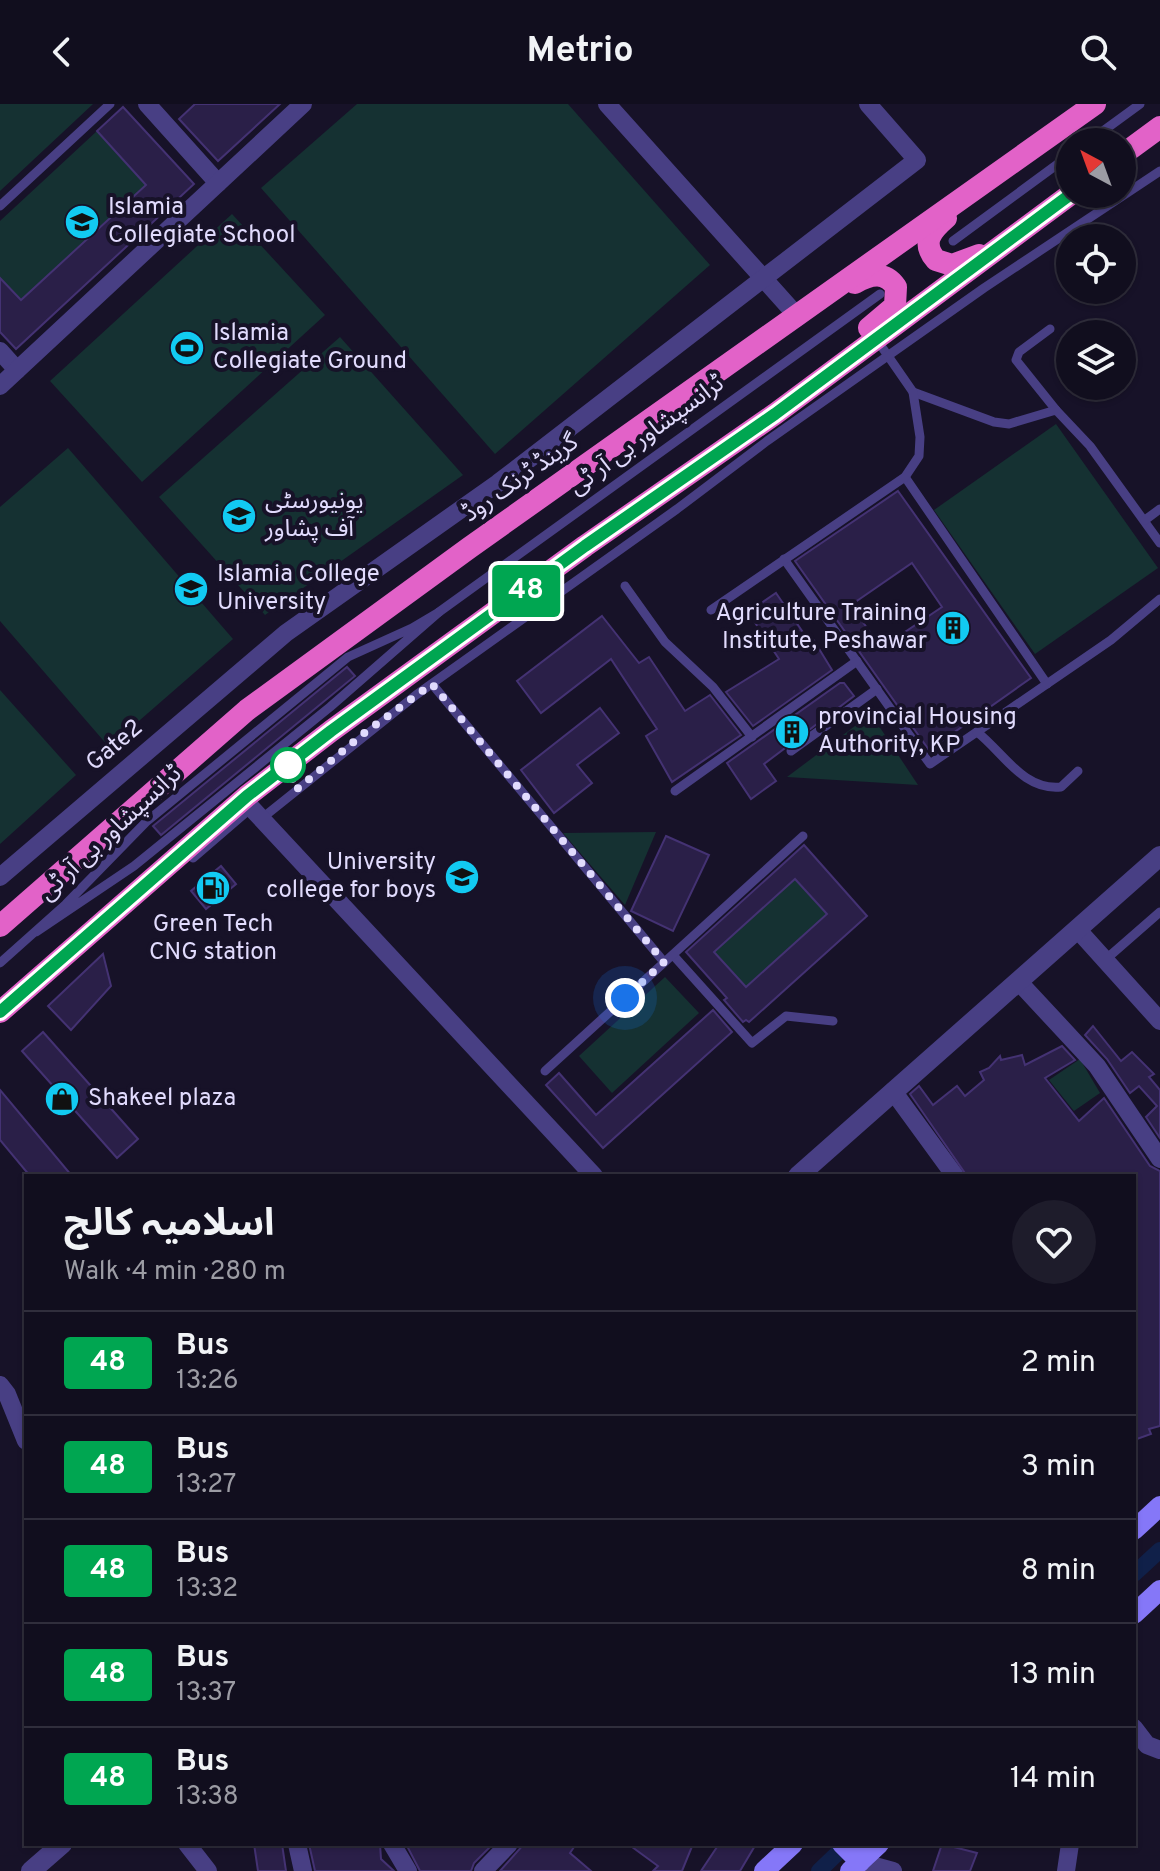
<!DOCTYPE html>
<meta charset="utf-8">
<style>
:root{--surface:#110e1e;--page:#1e1c2b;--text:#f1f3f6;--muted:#9c9ca4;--line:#302e3c}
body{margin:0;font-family:Overpass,"Noto Sans Arabic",sans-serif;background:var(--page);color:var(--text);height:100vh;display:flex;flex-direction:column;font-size:30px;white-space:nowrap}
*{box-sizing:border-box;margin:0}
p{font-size:26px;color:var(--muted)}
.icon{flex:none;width:44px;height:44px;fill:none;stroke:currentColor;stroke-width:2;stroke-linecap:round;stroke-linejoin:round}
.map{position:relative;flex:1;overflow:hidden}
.details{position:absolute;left:24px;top:1070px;width:1112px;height:672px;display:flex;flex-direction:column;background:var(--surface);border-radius:0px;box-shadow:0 2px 6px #0004,0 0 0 2px var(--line)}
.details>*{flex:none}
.badge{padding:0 16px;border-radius:6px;font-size:28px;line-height:52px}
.needle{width:52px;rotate:319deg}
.fabs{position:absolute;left:1056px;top:24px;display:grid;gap:16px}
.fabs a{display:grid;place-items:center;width:80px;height:80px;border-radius:50%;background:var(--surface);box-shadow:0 2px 6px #0004,0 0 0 2px var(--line);font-size:40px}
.you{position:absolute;width:40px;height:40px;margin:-20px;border:6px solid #fff;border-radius:50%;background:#1a73e8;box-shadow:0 0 0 12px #1a73e833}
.map>.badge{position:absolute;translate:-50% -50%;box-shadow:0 0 0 4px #fff}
.round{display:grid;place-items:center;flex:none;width:84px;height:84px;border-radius:42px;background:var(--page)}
.summary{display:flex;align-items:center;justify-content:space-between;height:136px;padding:0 40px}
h1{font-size:38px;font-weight:700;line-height:60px}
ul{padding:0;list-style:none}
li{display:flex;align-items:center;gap:24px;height:104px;padding:0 40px;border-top:2px solid var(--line)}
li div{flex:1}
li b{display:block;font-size:30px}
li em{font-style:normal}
li .badge{min-width:88px;font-weight:700;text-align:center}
header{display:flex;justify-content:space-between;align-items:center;height:104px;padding:0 40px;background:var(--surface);font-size:36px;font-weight:700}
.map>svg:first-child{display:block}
</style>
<header><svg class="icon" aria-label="back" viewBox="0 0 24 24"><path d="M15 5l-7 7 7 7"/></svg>Metrio<svg class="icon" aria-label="search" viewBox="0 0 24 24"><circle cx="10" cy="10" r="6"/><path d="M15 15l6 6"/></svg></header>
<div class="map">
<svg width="1160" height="1767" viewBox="0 0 1160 1767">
<rect width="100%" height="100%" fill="#171228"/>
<!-- green -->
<g fill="#153132">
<path d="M0 0H93L0 87Z"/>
<path d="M357 0H568L710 161 495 350 261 84Z"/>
<path d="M97 27 146 81 21 196 0 174V117Z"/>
<path d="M232 110 325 211 142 378 50 277Z"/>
<path d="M340 233 463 371 265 511 159 393Z"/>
<path d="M1056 320 1158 464 1035 550 934 406Z"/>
<path d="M68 344 233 535 109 643 0 517V403Z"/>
<path d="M0 586 76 671 0 740Z"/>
<path d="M871 610 918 681 787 673Z"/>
<path d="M656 728 625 801 563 729Z"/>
<path d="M795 775 827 810 746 883 714 848Z"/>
<path d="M665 873 699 909 612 989 579 952Z"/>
<path d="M1080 955 1100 989 1074 1007 1049 976Z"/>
</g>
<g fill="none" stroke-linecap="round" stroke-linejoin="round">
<!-- canal -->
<g stroke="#102049" stroke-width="16">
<path d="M1134 1470 1160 1446"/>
<path d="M819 1767 847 1740"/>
</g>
</g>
<!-- building -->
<g fill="#2a1f48" stroke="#443273" stroke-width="2" fill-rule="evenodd">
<path d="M195 0H280L218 57 179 15Z"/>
<path d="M123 3 194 80 16 245 0 228V174L21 196 146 81 97 27Z"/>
<path d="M898 387 1031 574 929 646 795 457ZM912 459 942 503 881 544 851 501Z"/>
<path d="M776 489 809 537 813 535 832 566 753 622 726 588 779 555 748 508Z"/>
<path d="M602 512 639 559 649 553 685 607 710 591 741 631 672 678 646 632 657 625 611 555 541 609 517 577Z"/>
<path d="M347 563 355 572 161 731 153 722Z"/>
<path d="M840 579H844L854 592 764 660 776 677 751 695 727 659Z"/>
<path d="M600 604 619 629 577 661 592 679 554 709 521 666Z"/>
<path d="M666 732 709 751 673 827 631 807Z"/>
<path d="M804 741 867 812 749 918 746 916 743 918 724 896 727 894 686 848ZM795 775 827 810 746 883 714 848Z"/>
<path d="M221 762 236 780 206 805 191 787Z"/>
<path d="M103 850 111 882 71 926 48 902Z"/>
<path d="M713 906 732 928 603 1044 546 981 559 969 596 1011Z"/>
<path d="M1093 922 1121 957 1132 948 1154 970 1149 973 1160 986V1034L1146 1013 1157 1002 1139 982 1130 989 1107 955 1085 931Z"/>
<path d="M43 928 138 1035 117 1054 22 947Z"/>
<path d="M1062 942 1075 956 1045 974 1079 1017 1104 994 1150 1062 1160 1067V1322L1149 1325 1151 1330 1134 1336V1072H967L910 990 919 982 933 1001 957 982 965 992 984 976 980 968 989 964 1000 952 1001 956 1022 951 1025 961Z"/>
<path d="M0 986 72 1072H30L0 1036Z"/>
<path d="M254 1740H282L286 1767H258Z"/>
<path d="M309 1740H380L381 1755 394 1767H315Z"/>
<path d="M406 1740H483L489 1744 474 1759 471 1767H420Z"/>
<path d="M524 1740H576L570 1749 591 1767H500Z"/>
<path d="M628 1740H693L682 1767H653L658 1762Z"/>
<path d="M719 1740H756L740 1767H701Z"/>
<path d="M942 1740 977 1749 970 1767H933Z"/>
</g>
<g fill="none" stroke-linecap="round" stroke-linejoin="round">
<!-- service -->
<g stroke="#483f84" stroke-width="9">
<path d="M1088 38 1140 0"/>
<path d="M0 102 110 0"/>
<path d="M953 137 1070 51"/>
<path d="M1050 225 1019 248 1016 256 1056 306"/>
<path d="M913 288 994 318 1009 320 1056 306 1090 342 1160 439"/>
<path d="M905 373 1047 580"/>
<path d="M1145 416 1160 405"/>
<path d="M784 455 930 660 1111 536 1160 495"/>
<path d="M625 482 665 538 713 583 752 633"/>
<path d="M711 506 905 373 919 352 920 333 913 288 877 236"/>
<path d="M439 508 880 190"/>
<path d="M432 580 664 858"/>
<path d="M977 628C1003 648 1023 687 1061 683L1078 667"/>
<path d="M791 647 877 585"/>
<path d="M675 687 857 557"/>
<path d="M261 715 416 591 677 405 767 337 984 184 1160 67"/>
<path d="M193 754 251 704"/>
<path d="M673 851 752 939 786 912 833 917"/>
<path d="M1105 856 1160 808"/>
<path d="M0 859 66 800 146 718 348 553 412 524 439 508 330 603 134 762 36 828"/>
<path d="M545 967 803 732"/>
</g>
<!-- minor -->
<g stroke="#483f84" stroke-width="18">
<path d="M147 0 218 79"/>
<path d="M607 0 798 213"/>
<path d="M0 247 17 266"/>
<path d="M0 282 303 0"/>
<path d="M244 696 594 1072"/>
<path d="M0 773 286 529 498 379 917 56 868 0"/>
<path d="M1078 826 1160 917"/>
<path d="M1019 878 1097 962 1160 1055"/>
<path d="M893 987 955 1072"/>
<path d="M0 1281 7 1290 26 1337"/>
<path d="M1134 1624 1147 1641 1160 1646"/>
<path d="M187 1740 208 1767"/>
<path d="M297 1740 303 1767"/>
<path d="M392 1740 408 1767"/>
<path d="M860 1758 893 1767"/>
<path d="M483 1767 509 1740"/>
<path d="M1066 1767 1070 1740"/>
</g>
<!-- tertiary -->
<g stroke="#483f84" stroke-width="20">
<path d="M798 1072 1160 752"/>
<path d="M31 1767 62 1740"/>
</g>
<!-- secondary -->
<g stroke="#8577f8" stroke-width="20">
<path d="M1134 1426 1160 1402"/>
<path d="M1134 1510 1160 1486"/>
<path d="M842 1740 860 1758"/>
<path d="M764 1767 793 1740"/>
<path d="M850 1767 879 1740"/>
</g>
<!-- trunk -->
<g stroke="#e262c8" stroke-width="22">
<path d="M1122 51 1160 23"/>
<path d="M946 114C931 127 921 139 936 156L952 161 979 151"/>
<path d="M855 179C871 170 885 167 896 183L895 202 869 224"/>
<path d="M0 822 247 606 469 444 1095 0"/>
<path d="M0 908 247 692 331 627 585 442 775 310 1071 90"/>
</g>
</g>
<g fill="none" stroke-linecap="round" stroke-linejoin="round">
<!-- line casing -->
<g stroke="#fff" stroke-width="18">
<path id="line" d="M0 908 247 692 331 627 585 442 775 310 1071 90"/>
</g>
<!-- line -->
<use href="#line" stroke="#00a651" stroke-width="12"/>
<!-- walk -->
<path stroke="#e1dbfd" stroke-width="8" stroke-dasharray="0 14.4" d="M288 661 296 686 363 630 432 580 664 858 625 894"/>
</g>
<!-- icons -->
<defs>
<g id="university-disc" transform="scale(1.8)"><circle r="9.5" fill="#12caf2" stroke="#171228"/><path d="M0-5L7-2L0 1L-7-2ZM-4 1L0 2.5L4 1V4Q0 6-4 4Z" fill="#111"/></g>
<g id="stadium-disc" transform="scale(1.8)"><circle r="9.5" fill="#12caf2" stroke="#171228"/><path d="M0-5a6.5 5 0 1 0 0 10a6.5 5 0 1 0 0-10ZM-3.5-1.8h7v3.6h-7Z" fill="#111"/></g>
<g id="building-disc" transform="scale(1.8)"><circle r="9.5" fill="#12caf2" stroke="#171228"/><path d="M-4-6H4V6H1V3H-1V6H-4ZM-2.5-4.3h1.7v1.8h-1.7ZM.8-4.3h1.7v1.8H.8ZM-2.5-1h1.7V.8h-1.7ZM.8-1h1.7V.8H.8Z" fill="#111"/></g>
<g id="fuel-disc" transform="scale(1.8)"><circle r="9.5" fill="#12caf2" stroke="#171228"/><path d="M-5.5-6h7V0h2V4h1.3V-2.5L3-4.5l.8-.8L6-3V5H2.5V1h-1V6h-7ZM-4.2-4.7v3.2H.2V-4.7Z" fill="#111"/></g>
<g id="shop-disc" transform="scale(1.8)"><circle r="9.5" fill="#12caf2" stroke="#171228"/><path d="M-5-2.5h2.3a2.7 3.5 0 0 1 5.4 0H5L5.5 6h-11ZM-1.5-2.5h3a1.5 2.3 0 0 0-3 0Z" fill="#111"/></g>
</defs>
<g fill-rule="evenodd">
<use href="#university-disc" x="82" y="118"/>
<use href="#stadium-disc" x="187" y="244"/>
<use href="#university-disc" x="239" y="412"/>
<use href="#university-disc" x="191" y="485"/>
<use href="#building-disc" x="953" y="524"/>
<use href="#building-disc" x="792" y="628"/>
<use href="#university-disc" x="462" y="773"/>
<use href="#fuel-disc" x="213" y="784"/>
<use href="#shop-disc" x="62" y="995"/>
</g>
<!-- markers -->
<circle fill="#fff" stroke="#00a651" stroke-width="4" cx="288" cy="661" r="16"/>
<g text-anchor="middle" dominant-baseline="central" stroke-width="8" stroke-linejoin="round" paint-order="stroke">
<!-- poi labels -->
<g font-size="24" fill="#e1dbfd" stroke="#171228" text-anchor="start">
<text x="108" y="104">Islamia<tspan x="108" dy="28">Collegiate School</tspan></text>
<text x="213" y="230">Islamia<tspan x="213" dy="28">Collegiate Ground</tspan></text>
<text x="265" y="398">یونیورسٹی<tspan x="265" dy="28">آف پشاور</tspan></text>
<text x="217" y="471">Islamia College<tspan x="217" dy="28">University</tspan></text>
<text x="927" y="510" text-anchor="end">Agriculture Training<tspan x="927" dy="28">Institute, Peshawar</tspan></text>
<text x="818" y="614">provincial Housing<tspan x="818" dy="28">Authority, KP</tspan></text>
<text x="436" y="759" text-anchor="end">University<tspan x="436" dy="28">college for boys</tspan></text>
<text x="213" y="821" text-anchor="middle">Green Tech<tspan x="213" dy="28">CNG station</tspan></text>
<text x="88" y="995">Shakeel plaza</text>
</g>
<!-- street labels -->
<g font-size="24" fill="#e1dbfd" stroke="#171228">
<text transform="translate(647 332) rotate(-36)">ٹرانسپشاور بی آر ٹی</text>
<text transform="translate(521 375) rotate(-35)">گرینڈ ٹرنک روڈ</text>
<text transform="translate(115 642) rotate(-40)">Gate2</text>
<text transform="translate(111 730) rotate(-43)">ٹرانسپشاور بی آر ٹی</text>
</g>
</g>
</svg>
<div class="fabs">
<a><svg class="needle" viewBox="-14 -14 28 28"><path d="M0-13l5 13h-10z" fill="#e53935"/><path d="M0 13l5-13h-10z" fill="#9c9ca4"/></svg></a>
<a><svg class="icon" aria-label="locate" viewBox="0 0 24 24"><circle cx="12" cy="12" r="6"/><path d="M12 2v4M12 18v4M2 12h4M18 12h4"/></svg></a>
<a><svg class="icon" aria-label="layers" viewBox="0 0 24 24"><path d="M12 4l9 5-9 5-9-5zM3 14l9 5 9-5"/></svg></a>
</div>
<div class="you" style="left:625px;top:894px"></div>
<b class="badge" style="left:526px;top:487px;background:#00a651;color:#fff">48</b>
<section class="details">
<div class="summary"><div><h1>اسلامیہ کالج</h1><p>Walk · 4 min · 280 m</p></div><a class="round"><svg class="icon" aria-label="heart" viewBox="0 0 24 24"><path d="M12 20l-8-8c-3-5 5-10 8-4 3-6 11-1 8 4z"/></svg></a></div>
<ul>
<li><span class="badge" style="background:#00a651;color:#fff">48</span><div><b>Bus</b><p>13:26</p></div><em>2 min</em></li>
<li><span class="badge" style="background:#00a651;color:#fff">48</span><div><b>Bus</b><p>13:27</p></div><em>3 min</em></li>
<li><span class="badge" style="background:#00a651;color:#fff">48</span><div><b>Bus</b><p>13:32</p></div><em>8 min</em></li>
<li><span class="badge" style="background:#00a651;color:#fff">48</span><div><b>Bus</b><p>13:37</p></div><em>13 min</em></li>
<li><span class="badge" style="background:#00a651;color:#fff">48</span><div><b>Bus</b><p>13:38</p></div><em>14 min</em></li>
</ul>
</section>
</div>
